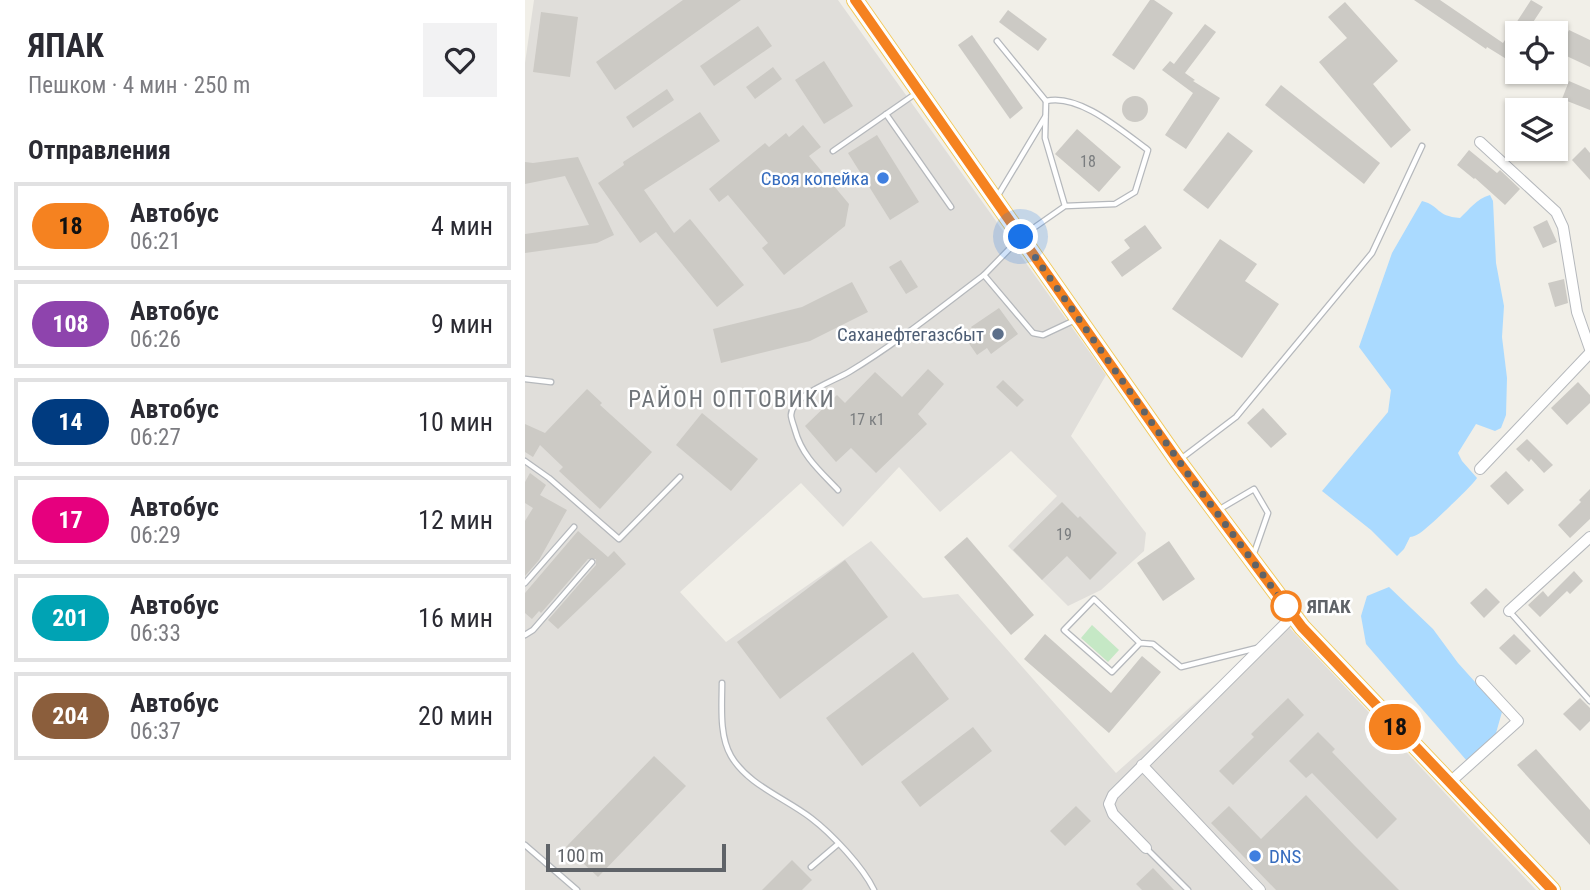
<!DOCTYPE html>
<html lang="ru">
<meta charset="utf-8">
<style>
:root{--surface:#fff;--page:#f2f2f3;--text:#2b2b33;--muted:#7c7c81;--line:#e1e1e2}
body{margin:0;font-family:"Roboto Condensed",sans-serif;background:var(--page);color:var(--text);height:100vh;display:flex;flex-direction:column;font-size:26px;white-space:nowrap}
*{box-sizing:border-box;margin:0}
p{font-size:23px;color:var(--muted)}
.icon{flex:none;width:38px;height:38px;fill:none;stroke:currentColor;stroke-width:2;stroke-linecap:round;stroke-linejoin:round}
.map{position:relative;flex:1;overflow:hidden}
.panel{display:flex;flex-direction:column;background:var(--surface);width:525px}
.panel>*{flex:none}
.badge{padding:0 14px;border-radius:23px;font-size:24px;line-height:46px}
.tools{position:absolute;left:980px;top:21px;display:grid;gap:14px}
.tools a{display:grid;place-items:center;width:63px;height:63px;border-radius:0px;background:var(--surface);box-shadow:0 2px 5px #0004;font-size:35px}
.scale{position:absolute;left:21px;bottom:18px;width:180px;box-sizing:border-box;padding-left:7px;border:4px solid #5f6368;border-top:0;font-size:19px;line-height:24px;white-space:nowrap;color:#5f6368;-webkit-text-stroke:5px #fff;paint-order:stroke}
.you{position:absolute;width:35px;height:35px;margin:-18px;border:5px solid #fff;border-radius:50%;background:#1a73e8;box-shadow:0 0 0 10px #1a73e833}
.map>.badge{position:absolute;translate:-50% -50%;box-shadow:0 0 0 4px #fff}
h2{padding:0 28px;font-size:26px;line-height:63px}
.round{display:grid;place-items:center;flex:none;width:74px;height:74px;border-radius:0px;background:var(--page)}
.head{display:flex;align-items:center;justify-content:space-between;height:119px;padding:0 28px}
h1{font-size:33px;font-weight:700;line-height:52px}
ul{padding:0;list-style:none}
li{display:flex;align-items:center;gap:21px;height:88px;margin:0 14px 10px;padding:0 14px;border:4px solid var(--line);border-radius:0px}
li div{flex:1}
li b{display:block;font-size:26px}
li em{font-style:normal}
li .badge{min-width:77px;font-weight:700;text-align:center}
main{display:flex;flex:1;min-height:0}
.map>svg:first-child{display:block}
</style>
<main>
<section class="panel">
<div class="head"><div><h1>ЯПАК</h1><p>Пешком · 4 мин · 250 m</p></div><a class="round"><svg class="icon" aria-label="heart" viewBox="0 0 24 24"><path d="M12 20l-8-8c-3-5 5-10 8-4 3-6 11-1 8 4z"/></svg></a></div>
<h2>Отправления</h2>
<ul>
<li><span class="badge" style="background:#f58220;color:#111">18</span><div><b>Автобус</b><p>06:21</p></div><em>4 мин</em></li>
<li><span class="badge" style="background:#8e44ad;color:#fff">108</span><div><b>Автобус</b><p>06:26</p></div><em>9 мин</em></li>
<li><span class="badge" style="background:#003b80;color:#fff">14</span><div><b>Автобус</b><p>06:27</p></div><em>10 мин</em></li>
<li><span class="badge" style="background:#e6007e;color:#fff">17</span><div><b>Автобус</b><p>06:29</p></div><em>12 мин</em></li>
<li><span class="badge" style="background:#00a3b4;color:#fff">201</span><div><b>Автобус</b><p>06:33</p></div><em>16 мин</em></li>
<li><span class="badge" style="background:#8b5e3c;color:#fff">204</span><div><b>Автобус</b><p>06:37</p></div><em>20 мин</em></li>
</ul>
</section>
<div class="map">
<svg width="1065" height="890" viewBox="0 0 1065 890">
<rect width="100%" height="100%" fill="#f1efe8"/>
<!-- industrial -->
<path fill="#e0deda" d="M9 0H313L581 375 546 436 621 533 619 551 576 590 543 606 483 546 532 496 486 451 415 512 374 467 318 527 276 483 155 592 201 642 346 541 398 598 433 594 591 773 760 623 1011 890H0V63Z"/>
<!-- green -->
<path fill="#c5e8c5" d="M567 625 594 650 583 662 556 638Z"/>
<!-- water -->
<g fill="#aadaff">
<path d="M965 195 968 201 971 263 979 306 977 337 982 378 981 415 976 428 970 431 951 424 933 453 937 461 952 478C949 484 903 528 895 533 890 536 890 536 885 537L879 549 872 556 846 530 797 491 863 412 866 390 834 347 867 253 897 201C916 206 910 216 935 218 945 209 951 199 965 195Z"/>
<path d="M864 587 908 629 933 663 977 712 969 740 942 761 841 644 836 616 842 596Z"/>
</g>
<!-- building -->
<g fill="#cccac5">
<path d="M158 0H216L90 90 71 62Z"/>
<path d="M625 0H629L648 13 609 70 587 55Z"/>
<path d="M889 0H915L978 43 1006 0 1018 7 1001 33H992V46L983 60 962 47 961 49Z"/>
<path d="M820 2 873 61 848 84 886 130 866 148 794 62 822 38 803 17Z"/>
<path d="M483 10 522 39 513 51 474 22Z"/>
<path d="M16 12 53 17 45 77 8 72Z"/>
<path d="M680 24 691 32 660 73 670 80 668 81 695 98 661 149 640 135 668 93 637 70 645 61 649 64Z"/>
<path d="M233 26 247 46 189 86 175 66Z"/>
<path d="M1044 30 1065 40V67L1033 52Z"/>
<path d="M447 35 498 108 485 119 433 45Z"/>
<path d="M299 61 328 106 299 124 270 80Z"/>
<path d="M248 67 257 79 230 99 221 87Z"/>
<path d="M1044 81 1065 90V110L1037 99Z"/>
<path d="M756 85 855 163 839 184 740 105Z"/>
<path d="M142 89 149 100 108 128 101 117Z"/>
<circle cx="610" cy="109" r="13"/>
<path d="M175 112 195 141 119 190 149 233 165 219 219 285 192 307 131 232 115 243 73 183 99 165 98 162Z"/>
<path d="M278 125 296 147 284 156 324 204 320 226 259 275 237 248 243 243 203 195 194 202 184 189 240 143 244 147 261 133 264 137Z"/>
<path d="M552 129 596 167 574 192 530 154Z"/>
<path d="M703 132 728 151 683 209 658 190Z"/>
<path d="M352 135 394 202 365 220 323 153Z"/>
<path d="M1060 147 1065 153V180L1047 160Z"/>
<path d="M944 150 972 173 975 170 995 189 980 205 950 178 949 179 932 165Z"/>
<path d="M53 157 89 235 72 243 0 253V234L64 225 40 176 0 184V162L8 163Z"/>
<path d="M1022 220 1032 242 1018 248 1008 227Z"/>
<path d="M620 225 637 248 597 277 586 262 605 248 599 240Z"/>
<path d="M695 239 732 264 720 281 754 304 717 358 647 309Z"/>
<path d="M376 260 393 287 381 294 364 267Z"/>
<path d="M1039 279 1043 303 1030 307 1023 283Z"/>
<path d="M327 282 343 312 285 341 196 363 188 329 277 307Z"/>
<path d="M474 308 493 334 466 354 462 348 452 355 443 342 452 335 446 327Z"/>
<path d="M403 369 419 384 393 414 402 424 351 473 326 448 311 462 280 426 312 395 320 403 350 372 377 397Z"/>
<path d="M478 380 499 400 492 407 471 387Z"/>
<path d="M1053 382 1065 395V403L1042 425 1026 408Z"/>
<path d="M62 389 77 403 75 405 127 452 75 509 34 471 38 467 15 445 8 457 0 452V424L20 433Z"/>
<path d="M738 408 762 434 746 448 722 423Z"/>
<path d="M177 413 233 459 206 491 151 445Z"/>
<path d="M1002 439 1028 465 1019 473 1006 459 1004 462 991 449Z"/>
<path d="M981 471 999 490 983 505 965 486Z"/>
<path d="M5 473 21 485 15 495 42 510 14 560 0 576V521L8 508 0 503V482Z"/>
<path d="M1065 489V519L1045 538 1033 525 1056 502 1054 500Z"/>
<path d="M537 502 553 518 555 516 592 553 565 580 542 556 517 580 488 550Z"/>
<path d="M53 531 83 557 89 551 101 564 33 629 23 620 71 565V559H63L16 613 14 611 7 619 0 613V593Z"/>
<path d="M442 537 509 615 486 635 419 557Z"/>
<path d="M644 541 670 579 638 601 612 563Z"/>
<path d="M320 560 363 617 255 699 212 642Z"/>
<path d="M1049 571 1058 581 1045 594 1042 591 1015 617 1003 605 1018 591 1023 597Z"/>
<path d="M961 588 975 602 959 618 945 603Z"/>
<path d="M520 634 586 693 617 656 636 672 584 733 499 659Z"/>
<path d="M989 634 1006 651 991 665 974 648Z"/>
<path d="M388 652 424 699 337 766 301 718Z"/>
<path d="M763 698 779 715 708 785 694 771 729 737 726 734Z"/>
<path d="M1055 698 1065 708V721L1055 731 1038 714Z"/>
<path d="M448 727 467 751 395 807 376 782Z"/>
<path d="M793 732 810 749 807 752 872 819 852 839 787 773 781 778 764 761Z"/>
<path d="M1011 749 1065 810V845L992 765Z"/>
<path d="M129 756 161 786 73 877 41 847Z"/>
<path d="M781 795 829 845 874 890H751L686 823 704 806 736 839Z"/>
<path d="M551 806 566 821 540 846 525 831Z"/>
<path d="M267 860 287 880 277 890H237Z"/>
<path d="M628 868 649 890H617L611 884Z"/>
</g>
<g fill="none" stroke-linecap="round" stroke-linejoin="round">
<!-- lane casing -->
<g stroke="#b5b8bc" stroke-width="7">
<g id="lane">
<path d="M472 41 521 101"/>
<path d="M361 114 426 207"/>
<path d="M308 151 390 94"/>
<path d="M472 197 520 117"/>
<path d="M500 234 540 206 520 138 521 101C554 93 597 131 623 150L610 192 590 204 540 206"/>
<path d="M493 240 459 275 508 333 518 335 550 320"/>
<path d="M0 379 26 382"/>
<path d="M657 458 711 417 847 253 897 146"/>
<path d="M0 461 24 478 94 539 155 477"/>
<path d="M313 490C295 471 277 456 270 430 269 426 266 419 266 415 267 395 309 381 324 372 372 343 415 308 459 275"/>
<path d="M695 509 729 489 743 513 728 556"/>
<path d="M0 583 49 527"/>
<path d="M984 611 1065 701"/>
<path d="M0 635 8 630 67 562"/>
<path d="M615 643 569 599 539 630 587 672 615 643 628 644 656 667 732 648"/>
<path d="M197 683C197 706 194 735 206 756 223 785 260 798 286 818 307 834 338 867 349 890"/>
<path d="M0 845 52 890"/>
<path d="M622 849 663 890"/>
<path d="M286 867 313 844"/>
</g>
</g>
<!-- street casing -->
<g stroke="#b5b8bc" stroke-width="12">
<g id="street">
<path d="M955 142 1031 212 1038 227 1052 312 1065 349"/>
<path d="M955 469 1065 353"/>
<path d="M984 611 1065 537"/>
<path d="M617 765 735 890"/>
<path d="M924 783 993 721 956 681"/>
<path d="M621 848 588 814 584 804 588 795 768 616"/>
</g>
</g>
<!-- primary casing -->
<g stroke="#f2c960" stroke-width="18">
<path id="primary" d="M330 0 653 461 777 627 1027 890"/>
</g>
<!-- lane -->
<use href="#lane" stroke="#fff" stroke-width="4.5"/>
<!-- street -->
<use href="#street" stroke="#fff" stroke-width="10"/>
<!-- primary -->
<use href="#primary" stroke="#fff2af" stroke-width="16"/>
</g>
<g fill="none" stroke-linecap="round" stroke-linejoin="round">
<!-- line casing -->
<g stroke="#fff" stroke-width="16">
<path id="line" d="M330 0 653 461 777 627 1027 890"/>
</g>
<!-- line -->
<use href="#line" stroke="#f58220" stroke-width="10"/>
<!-- walk -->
<path stroke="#5f6368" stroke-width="7" stroke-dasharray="0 12.6" d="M496 237 663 474 761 606"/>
</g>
<!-- markers -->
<g fill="#3f7fe0" stroke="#fff" stroke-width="2.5">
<circle cx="358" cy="178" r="7"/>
<circle cx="730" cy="856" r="7"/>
</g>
<circle fill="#5c6f8a" stroke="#fff" stroke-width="2.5" cx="473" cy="334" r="7"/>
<circle fill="#fff" stroke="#f58220" stroke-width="3.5" cx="761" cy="606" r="14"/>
<g text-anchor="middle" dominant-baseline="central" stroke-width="5" stroke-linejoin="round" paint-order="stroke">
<!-- number labels -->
<g font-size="16" fill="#7a7d7f">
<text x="563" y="161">18</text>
<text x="342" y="419">17 к1</text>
<text x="539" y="534">19</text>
</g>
<!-- shop labels -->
<g font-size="19" fill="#366cbe" stroke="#fff" text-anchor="end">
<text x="344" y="178">Своя копейка</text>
<text x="744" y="856" text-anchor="start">DNS</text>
</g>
<!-- service labels -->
<g font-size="19" fill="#4e5e75" stroke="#fff" text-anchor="end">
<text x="459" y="334">Саханефтегазсбыт</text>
</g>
<!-- stop labels -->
<g font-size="19" font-weight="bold" fill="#5f6368" stroke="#fff" text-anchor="start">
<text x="782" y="606">ЯПАК</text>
</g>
<!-- quarter labels -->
<g font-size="23" letter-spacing="2" fill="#70757a" stroke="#fff">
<text x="207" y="399">РАЙОН ОПТОВИКИ</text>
</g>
</g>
</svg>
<div class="tools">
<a><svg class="icon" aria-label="locate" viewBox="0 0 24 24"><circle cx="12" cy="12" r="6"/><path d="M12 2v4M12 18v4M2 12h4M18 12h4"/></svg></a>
<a><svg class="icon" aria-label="layers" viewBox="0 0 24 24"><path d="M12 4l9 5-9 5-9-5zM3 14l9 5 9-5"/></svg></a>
</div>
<div class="scale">100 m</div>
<div class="you" style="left:496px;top:237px"></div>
<b class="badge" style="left:870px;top:727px;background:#f58220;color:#111">18</b>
</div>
</main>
